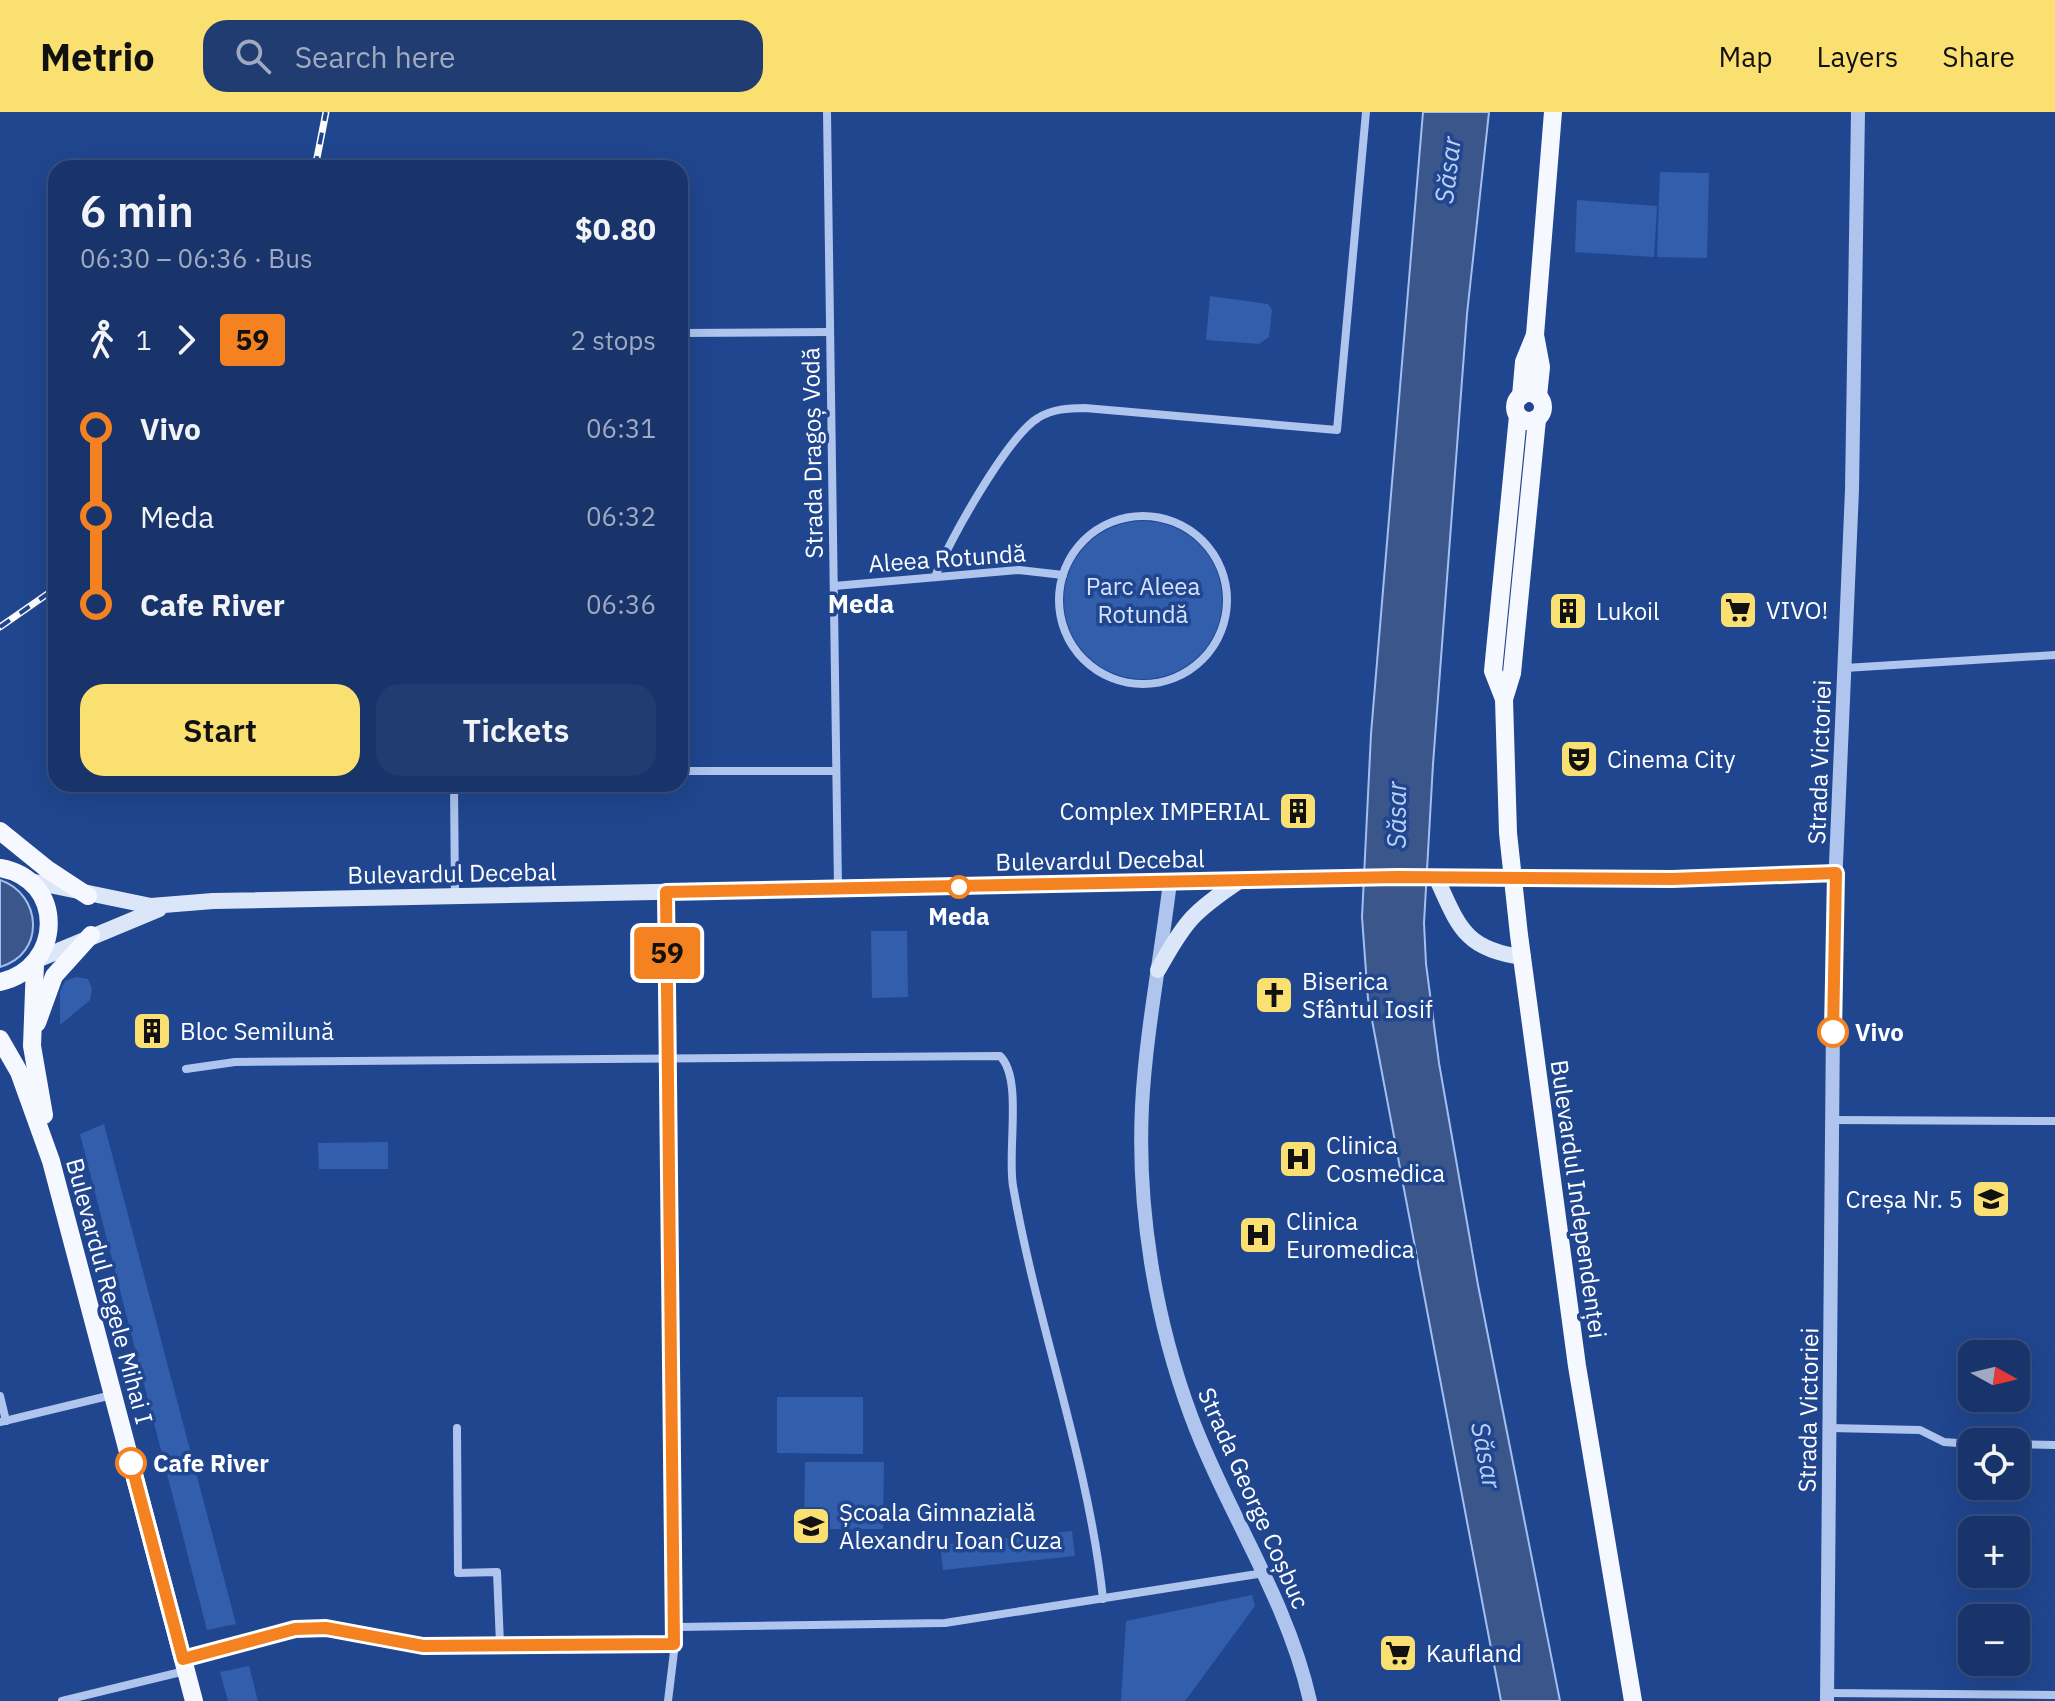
<!DOCTYPE html>
<meta charset="utf-8">
<style>
:root{--surface:#18346b;--page:#213c71;--text:#f1f3f6;--muted:#9faac1;--line:#364f7e;--accent:#fae070}
body{margin:0;font-family:"IBM Plex Sans",sans-serif;background:var(--page);color:var(--text);height:100vh;display:flex;flex-direction:column;font-size:30px;white-space:nowrap}
*{box-sizing:border-box;margin:0}
p{font-size:26px;color:var(--muted)}
.icon{flex:none;width:44px;height:44px;fill:none;stroke:currentColor;stroke-width:2;stroke-linecap:round;stroke-linejoin:round}
.map{position:relative;flex:1;overflow:hidden}
.sheet{position:absolute;left:48px;top:48px;width:640px;height:632px;display:flex;flex-direction:column;background:var(--surface);border-radius:24px;box-shadow:0 8px 32px #0002,0 0 0 2px var(--line)}
.sheet>*{flex:none}
.badge{padding:0 16px;border-radius:6px;font-size:28px;line-height:52px}
.needle{width:52px;rotate:98deg}
.controls{position:absolute;left:1958px;top:1228px;display:grid;gap:16px}
.controls a{display:grid;place-items:center;width:72px;height:72px;border-radius:16px;background:var(--surface);box-shadow:0 8px 32px #0002,0 0 0 2px var(--line);font-size:40px}
.map>.badge{position:absolute;translate:-50% -50%;box-shadow:0 0 0 4px #fff}
.legs{display:flex;align-items:center;gap:12px;height:88px;padding:0 32px;font-size:26px}
.legs p{margin-inline-start:auto}
.summary{display:flex;align-items:center;justify-content:space-between;height:136px;padding:0 32px}
h1{font-size:44px;font-weight:600;line-height:60px}
.primary-button{display:flex;gap:16px;margin-top:auto;padding:16px 32px}
.primary-button a{flex:1;height:92px;border-radius:24px;background:var(--accent);color:#111;font-size:32px;font-weight:600;line-height:92px;text-align:center}
.primary-button a+a{background:var(--page);color:var(--text)}
ul{padding:0 32px;list-style:none}
li{display:flex;align-items:center;gap:28px;height:88px;font-size:30px}
li i{display:grid;place-items:center;width:12px;height:100%;margin:0 10px;background:currentColor}
li i::after{content:'';width:20px;height:20px;margin:-10px;border:6px solid;border-radius:50%;background:var(--surface)}
li p{margin-inline-start:auto}
li:first-child i{background:linear-gradient(#0000 50%,currentColor 0)}
li:last-child i{background:linear-gradient(currentColor 50%,#0000 0)}
header{display:flex;align-items:center;gap:48px;box-sizing:border-box;height:112px;padding:0 40px;background:var(--accent);color:#111}
header strong{font-size:38px}
nav{display:flex;gap:44px;margin-inline-start:auto;font-size:28px}
.search{width:560px;height:72px;background:var(--page);display:flex;align-items:center;gap:20px;box-sizing:border-box;padding:0 28px;border-radius:24px;color:var(--muted);font-size:30px}
.map>svg:first-child{display:block}
</style>
<header>
<strong>Metrio</strong>
<div class="search"><svg class="icon" aria-label="search" viewBox="0 0 24 24"><circle cx="10" cy="10" r="6"/><path d="M15 15l6 6"/></svg>Search here</div>
<nav><a>Map</a><a>Layers</a><a>Share</a></nav>
</header>
<div class="map">
<svg width="2055" height="1589" viewBox="0 0 2055 1589">
<rect width="100%" height="100%" fill="#20468f"/>
<!-- green -->
<g fill="#335eac">
<path d="M1660 60 1709 61 1707 146 1657 145Z"/>
<path d="M1577 88 1657 94 1654 145 1575 140Z"/>
<path d="M1210 184 1268 192 1272 198 1269 225 1259 232 1206 228Z"/>
<circle cx="1143" cy="488" r="79"/>
<path d="M871 819H907L908 885 872 886Z"/>
<path d="M76 865 88 867 92 877 90 888 60 913V880L65 869Z"/>
<path d="M104 1012 236 1512 207 1518 80 1022Z"/>
<path d="M388 1030V1057H319L318 1031Z"/>
<path d="M777 1285H863V1342L777 1341Z"/>
<path d="M805 1350H884L883 1417H804Z"/>
<path d="M1072 1419 1075 1444 943 1458 940 1433Z"/>
<path d="M1252 1483 1255 1494 1185 1589H1121L1126 1509Z"/>
<path d="M249 1554 258 1589H228L220 1560Z"/>
</g>
<!-- water -->
<g fill="#3a568b" stroke="#a3bfee" stroke-width="2">
<path d="M1423 0H1489L1467 202 1433 652 1424 811 1426 852 1439 951 1478 1173 1560 1589H1501L1368 887 1362 805 1371 622Z"/>
<path d="M0 768C42 782 46 842 0 855Z"/>
</g>
<g fill="none" stroke-linecap="round" stroke-linejoin="round">
<!-- minor -->
<g stroke="#afc5ed" stroke-width="8">
<path d="M827 0 838 776"/>
<path d="M680 221 830 220"/>
<circle cx="1143" cy="488" r="84"/>
<path d="M935 465C948 430 1008 324 1038 306 1052 297 1069 296 1085 296L1337 318 1366 0"/>
<path d="M834 474 1019 458 1063 463"/>
<path d="M1845 556 2055 543"/>
<path d="M680 659H836"/>
<path d="M454 672 455 784"/>
<path d="M666 780 677 1515 668 1589"/>
<path d="M186 957 235 950 1000 944C1023 966 1007 1039 1013 1074 1037 1213 1088 1346 1103 1487"/>
<path d="M1832 1008 2055 1009"/>
<path d="M0 1284 6 1309"/>
<path d="M0 1310 112 1283"/>
<path d="M457 1316 458 1461 497 1460 500 1532"/>
<path d="M1830 1316 1920 1318 1944 1330 1972 1332"/>
<path d="M2016 1332 2055 1333"/>
<path d="M677 1515 945 1511 1264 1461"/>
<path d="M184 1546 295 1517 326 1516 423 1534 674 1532"/>
<path d="M1827 1581 2055 1583"/>
<path d="M62 1589 185 1559"/>
</g>
<!-- tertiary -->
<g stroke="#afc5ed" stroke-width="14">
<path d="M1512 765 1672 767 1836 761"/>
<path d="M1170 770C1161 845 1146 919 1142 994 1137 1096 1155 1207 1191 1304 1227 1401 1287 1486 1310 1589"/>
<path d="M1827 1589 1834 798 1852 378 1858 0"/>
</g>
<!-- secondary -->
<g stroke="#dce6f9" stroke-width="16">
<path d="M1436 765C1458 813 1464 838 1523 845"/>
<path d="M30 769 151 794 213 789 1397 765H1512"/>
<path d="M39 847 159 797"/>
<path d="M1158 858C1185 809 1193 800 1239 769"/>
</g>
<!-- primary -->
<g stroke="#f5f8ff" stroke-width="18">
<circle cx="1529" cy="295" r="14"/>
<path d="M1521 284 1524 250 1535 223"/>
<path d="M1538 284 1541 255 1535 223 1553 0"/>
<path d="M1537 307 1512 561 1504 587 1508 721 1519 823 1577 1254 1633 1589"/>
<path d="M1504 587 1493 559 1518 304"/>
<path d="M0 719 47 757 88 784"/>
<path d="M0 756C66 767 64 856 0 870"/>
<path d="M35 852 32 934 44 1003"/>
<path d="M37 911 54 864 91 823"/>
<path d="M0 927 19 960 51 1049 194 1589"/>
</g>
<!-- rail casing -->
<g stroke="#fff" stroke-width="7">
<g id="rail">
<path d="M315 56 326 0"/>
<path d="M0 515 56 476"/>
</g>
</g>
<!-- rail -->
<use href="#rail" stroke="#20468f" stroke-width="4" stroke-dasharray="12" stroke-linecap="butt"/>
</g>
<g fill="none" stroke-linecap="round" stroke-linejoin="round">
<!-- line-1 casing -->
<g stroke="#fff" stroke-width="18">
<path id="line-1" d="M131 1351 183 1547 295 1517 326 1516 423 1534 674 1532 666 780 1397 765 1672 767 1836 761 1833 920"/>
</g>
<!-- line-1 -->
<use href="#line-1" stroke="#f58220" stroke-width="12"/>
</g>
<!-- icons -->
<defs>
<g id="supermarket-square" transform="scale(2)"><rect x="-9" y="-9" width="18" height="18" rx="4" fill="#fae070" stroke="#20468f"/><path d="M-6-5.5h2.5l.6 2H6L4.5 2H-2.5L-4.4-4H-6ZM-1.5 3.2a1.3 1.3 0 1 0 .1 0ZM3 3.2a1.3 1.3 0 1 0 .1 0Z" fill="#111"/></g>
<g id="building-square" transform="scale(2)"><rect x="-9" y="-9" width="18" height="18" rx="4" fill="#fae070" stroke="#20468f"/><path d="M-4-6H4V6H1V3H-1V6H-4ZM-2.5-4.3h1.7v1.8h-1.7ZM.8-4.3h1.7v1.8H.8ZM-2.5-1h1.7V.8h-1.7ZM.8-1h1.7V.8H.8Z" fill="#111"/></g>
<g id="theatre-square" transform="scale(2)"><rect x="-9" y="-9" width="18" height="18" rx="4" fill="#fae070" stroke="#20468f"/><path d="M-5-5.5Q0-4 5-5.5V0Q5 5 0 6Q-5 5-5 0ZM-3.3-2.5H-1v1.5H-3.3ZM1-2.5H3.3v1.5H1ZM-2.8 1Q0 5.5 2.8 1Z" fill="#111"/></g>
<g id="church-square" transform="scale(2)"><rect x="-9" y="-9" width="18" height="18" rx="4" fill="#fae070" stroke="#20468f"/><path d="M-1.2-6h2.4v3.5h3.3v2.4h-3.3V6h-2.4V-.1h-3.3v-2.4h3.3Z" fill="#111"/></g>
<g id="hospital-square" transform="scale(2)"><rect x="-9" y="-9" width="18" height="18" rx="4" fill="#fae070" stroke="#20468f"/><path d="M-5-5h3v3.5h4V-5h3V5h-3V1.5h-4V5h-3Z" fill="#111"/></g>
<g id="school-square" transform="scale(2)"><rect x="-9" y="-9" width="18" height="18" rx="4" fill="#fae070" stroke="#20468f"/><path d="M0-5L7-2L0 1L-7-2ZM-4 1L0 2.5L4 1V4Q0 6-4 4Z" fill="#111"/></g>
</defs>
<g fill-rule="evenodd">
<use href="#supermarket-square" x="1738" y="498"/>
<use href="#building-square" x="1568" y="499"/>
<use href="#theatre-square" x="1579" y="647"/>
<use href="#building-square" x="1298" y="699"/>
<use href="#church-square" x="1274" y="883"/>
<use href="#building-square" x="152" y="919"/>
<use href="#hospital-square" x="1298" y="1047"/>
<use href="#school-square" x="1991" y="1087"/>
<use href="#hospital-square" x="1258" y="1123"/>
<use href="#school-square" x="811" y="1414"/>
<use href="#supermarket-square" x="1398" y="1541"/>
</g>
<!-- markers -->
<g fill="#fff" stroke="#f58220" stroke-width="4">
<circle cx="959" cy="775" r="10"/>
<circle cx="1833" cy="920" r="14"/>
<circle cx="131" cy="1351" r="14"/>
</g>
<g text-anchor="middle" dominant-baseline="central" stroke-width="7" stroke-linejoin="round" paint-order="stroke">
<!-- street labels -->
<g font-size="24" fill="#fff" stroke="#20468f">
<text transform="translate(812 341) rotate(-91)">Strada Dragoș Vodă</text>
<text transform="translate(947 446) rotate(-4)">Aleea Rotundă</text>
<text transform="translate(1819 650) rotate(-88)">Strada Victoriei</text>
<text transform="translate(1100 748) rotate(-1)">Bulevardul Decebal</text>
<text transform="translate(452 761) rotate(-1)">Bulevardul Decebal</text>
<text transform="translate(1579 1087) rotate(82)">Bulevardul Independenței</text>
<text transform="translate(110 1179) rotate(75)">Bulevardul Regele Mihai I</text>
<text transform="translate(1808 1298) rotate(-89)">Strada Victoriei</text>
<text transform="translate(1254 1386) rotate(66)">Strada George Coșbuc</text>
</g>
<!-- park labels -->
<g font-size="24" fill="#d5e2f9" stroke="#20468f">
<text x="1143" y="474">Parc Aleea<tspan x="1143" dy="28">Rotundă</tspan></text>
</g>
<!-- poi labels -->
<g font-size="24" fill="#fff" stroke="#20468f" text-anchor="start">
<text x="1766" y="498">VIVO!</text>
<text x="1596" y="499">Lukoil</text>
<text x="1607" y="647">Cinema City</text>
<text x="1270" y="699" text-anchor="end">Complex IMPERIAL</text>
<text x="1302" y="869">Biserica<tspan x="1302" dy="28">Sfântul Iosif</tspan></text>
<text x="180" y="919">Bloc Semilună</text>
<text x="1326" y="1033">Clinica<tspan x="1326" dy="28">Cosmedica</tspan></text>
<text x="1963" y="1087" text-anchor="end">Creșa Nr. 5</text>
<text x="1286" y="1109">Clinica<tspan x="1286" dy="28">Euromedica</tspan></text>
<text x="839" y="1400">Școala Gimnazială<tspan x="839" dy="28">Alexandru Ioan Cuza</tspan></text>
<text x="1426" y="1541">Kaufland</text>
</g>
<!-- stop labels -->
<g font-size="24" font-weight="bold" fill="#fff" stroke="#20468f" text-anchor="start">
<text x="959" y="804" text-anchor="middle">Meda</text>
<text x="1855" y="920">Vivo</text>
<text x="153" y="1351">Cafe River</text>
</g>
<!-- water labels -->
<g font-size="26" font-style="italic" fill="#bbd0f4" stroke="#20468f">
<text transform="translate(1447 58) rotate(-83)">Săsar</text>
<text transform="translate(1396 703) rotate(-90)">Săsar</text>
<text transform="translate(1487 1343) rotate(79)">Săsar</text>
</g>
<!-- neighbourhood labels -->
<g font-size="26" font-weight="bold" fill="#fff" stroke="#20468f">
<text x="861" y="491">Meda</text>
</g>
</g>
</svg>
<div class="controls">
<a><svg class="needle" viewBox="-14 -14 28 28"><path d="M0-13l5 13h-10z" fill="#e53935"/><path d="M0 13l5-13h-10z" fill="#9faac1"/></svg></a>
<a><svg class="icon" aria-label="locate" viewBox="0 0 24 24"><circle cx="12" cy="12" r="6"/><path d="M12 2v4M12 18v4M2 12h4M18 12h4"/></svg></a>
<a>+</a>
<a>−</a>
</div>
<b class="badge" style="left:667px;top:841px;background:#f58220;color:#111">59</b>
<section class="sheet">
<div class="summary"><div><h1>6 min</h1><p>06:30 – 06:36 · Bus</p></div><b>$0.80</b></div>
<div class="legs"><svg class="icon" aria-label="walk" viewBox="0 0 24 24"><circle cx="13" cy="4" r="2"/><path d="M13 8l-2 6 4 7M11 14l-3 7M7 12l3-4h3l4 4"/></svg>1<svg class="icon" aria-label="forward" viewBox="0 0 24 24"><path d="M9 5l7 7-7 7"/></svg><b class="badge" style="background:#f58220;color:#111">59</b><p>2 stops</p></div>
<ul>
<li><i style="color:#f58220"></i><b>Vivo</b><p>06:31</p></li>
<li><i style="color:#f58220"></i><span>Meda</span><p>06:32</p></li>
<li><i style="color:#f58220"></i><b>Cafe River</b><p>06:36</p></li>
</ul>
<div class="primary-button"><a>Start</a><a>Tickets</a></div>
</section>
</div>
